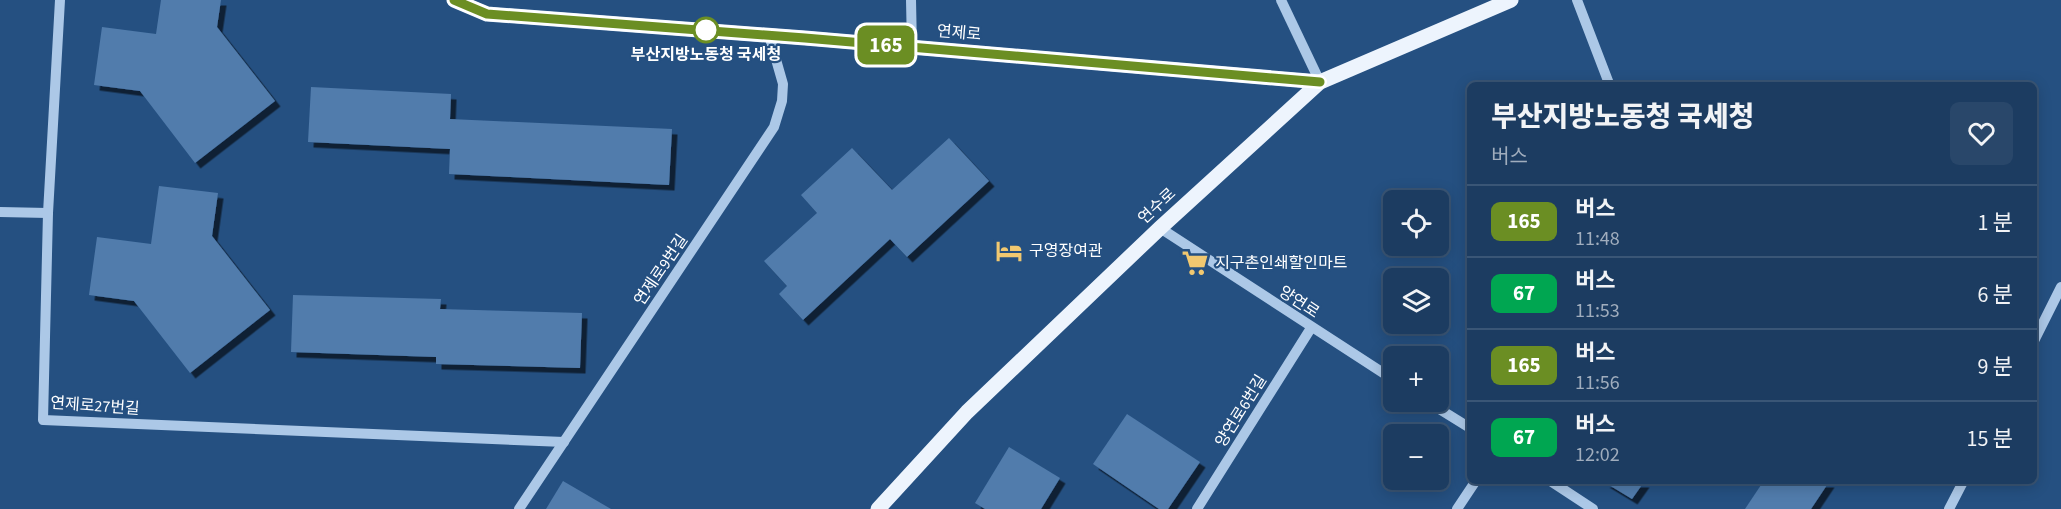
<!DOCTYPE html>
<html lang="ko">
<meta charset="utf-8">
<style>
:root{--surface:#1c3c61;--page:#29476a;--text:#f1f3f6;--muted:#a0adbd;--line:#3a5676}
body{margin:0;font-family:"Source Sans 3","Noto Sans KR",sans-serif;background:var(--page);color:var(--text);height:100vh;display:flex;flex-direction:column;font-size:22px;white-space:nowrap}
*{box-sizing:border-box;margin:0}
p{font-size:20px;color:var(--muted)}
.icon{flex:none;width:33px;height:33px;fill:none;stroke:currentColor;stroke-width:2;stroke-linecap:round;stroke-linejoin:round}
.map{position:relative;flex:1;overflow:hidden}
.sheet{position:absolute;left:1467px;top:82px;width:570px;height:402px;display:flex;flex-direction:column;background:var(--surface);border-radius:9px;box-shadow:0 3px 15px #0003,0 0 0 2px var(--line)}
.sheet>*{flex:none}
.badge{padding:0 12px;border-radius:9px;font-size:21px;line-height:39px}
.controls{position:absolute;left:1383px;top:190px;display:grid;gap:12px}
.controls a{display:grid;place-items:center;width:66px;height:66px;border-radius:9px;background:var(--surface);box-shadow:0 3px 15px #0003,0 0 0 2px var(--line);font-size:30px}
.map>.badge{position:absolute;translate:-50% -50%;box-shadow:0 0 0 3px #fff}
.round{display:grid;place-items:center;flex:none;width:63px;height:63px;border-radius:9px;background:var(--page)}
.headline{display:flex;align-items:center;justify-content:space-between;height:102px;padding:0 24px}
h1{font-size:28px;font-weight:800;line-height:45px}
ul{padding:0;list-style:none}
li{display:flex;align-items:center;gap:18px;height:72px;padding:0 24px;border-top:2px solid var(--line)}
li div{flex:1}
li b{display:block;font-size:22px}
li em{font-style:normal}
li .badge{min-width:66px;font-weight:700;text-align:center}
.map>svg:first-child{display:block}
</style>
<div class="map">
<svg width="2061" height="509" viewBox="0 0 2061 509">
<defs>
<filter id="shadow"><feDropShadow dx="5.5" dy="5.5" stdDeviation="0" flood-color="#0009"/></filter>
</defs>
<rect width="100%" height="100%" fill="#255081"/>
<!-- building -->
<g fill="#517cac" filter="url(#shadow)">
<path d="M161 0H221L217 27 275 101 195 163 140 91 94 85 102 27 156 34Z"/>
<path d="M311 87 451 94 450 119 672 129 669 185 449 174 450 149 308 142Z"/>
<path d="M949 138 989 181 907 257 890 239 803 320 779 294 787 286 764 261 817 213 801 195 852 148 892 190Z"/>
<path d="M159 186 218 193 212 236 270 310 190 373 134 301 89 295 97 237 151 244Z"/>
<path d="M293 295 441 299 440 309 582 313 580 368 436 364V357L291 352Z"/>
<path d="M1127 414 1200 462 1168 509H1159L1093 464Z"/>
<path d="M1009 447 1060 478 1041 509H985L975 503Z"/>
<path d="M563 481 611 509H546Z"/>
<path d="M1604 482H1644L1632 499Z"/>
<path d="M1763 482H1829L1811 509H1745Z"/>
</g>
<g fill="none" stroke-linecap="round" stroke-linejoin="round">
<!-- minor -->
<g stroke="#acc8e7" stroke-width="10">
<path d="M60 0 48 213 43 420 564 442"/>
<path d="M911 0 912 47"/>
<path d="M1281 0 1320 82"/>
<path d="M1577 0 1610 86"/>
<path d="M0 212 48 213"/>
<path d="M1160 228 1394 380"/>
<path d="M2034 341 2061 287"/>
<path d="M1428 402 1470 428"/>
<path d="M1552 482 1593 509"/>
<path d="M519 509 774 127 782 101 783 84 769 35"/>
<path d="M1197 509 1311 328"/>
<path d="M1457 509 1475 482"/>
<path d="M1949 509 1963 482"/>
</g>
<!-- major -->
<g stroke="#edf4fd" stroke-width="15">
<path d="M454 0 487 14 805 38 1320 82"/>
<path d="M878 509 967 412 1160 228 1320 82 1511 0"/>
</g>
</g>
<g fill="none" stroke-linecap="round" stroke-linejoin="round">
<!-- line casing -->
<g stroke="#fff" stroke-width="14">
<path id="line" d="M454 0 487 14 805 38 1320 82"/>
</g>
<!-- line -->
<use href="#line" stroke="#6b8e23" stroke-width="9"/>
</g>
<!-- icons -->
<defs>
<g id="hotel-bare" transform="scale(2.07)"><path d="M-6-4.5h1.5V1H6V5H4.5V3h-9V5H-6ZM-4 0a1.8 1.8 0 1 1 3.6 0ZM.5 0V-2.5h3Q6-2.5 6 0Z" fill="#f1c870" stroke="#255081" stroke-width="2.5" paint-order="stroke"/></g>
<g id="supermarket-bare" transform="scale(2.07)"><path d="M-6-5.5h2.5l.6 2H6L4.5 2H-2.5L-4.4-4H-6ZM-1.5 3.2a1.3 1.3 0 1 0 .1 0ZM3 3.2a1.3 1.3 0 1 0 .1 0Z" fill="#f1c870" stroke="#255081" stroke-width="2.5" paint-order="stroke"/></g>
</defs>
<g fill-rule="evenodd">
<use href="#hotel-bare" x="1009" y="251"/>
<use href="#supermarket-bare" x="1195" y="263"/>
</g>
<!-- markers -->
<circle fill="#fff" stroke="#6b8e23" stroke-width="3" cx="706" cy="30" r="12"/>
<g text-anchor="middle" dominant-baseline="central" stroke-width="4.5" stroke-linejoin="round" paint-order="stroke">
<!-- street labels -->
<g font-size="16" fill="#fff" stroke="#255081">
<text transform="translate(959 33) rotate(5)">연제로</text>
<text transform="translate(1157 206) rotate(-43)">연수로</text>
<text transform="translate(661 270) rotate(-56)">연제로9번길</text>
<text transform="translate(1299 302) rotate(33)">양연로</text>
<text transform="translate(95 406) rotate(4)">연제로27번길</text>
<text transform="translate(1241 411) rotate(-58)">양연로6번길</text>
</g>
<!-- stop labels -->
<g font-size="16" font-weight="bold" fill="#fff" stroke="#255081">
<text x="706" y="55">부산지방노동청 국세청</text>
</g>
<!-- poi labels -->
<g font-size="16" fill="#fff" stroke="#255081" text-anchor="start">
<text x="1029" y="251">구영장여관</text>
<text x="1215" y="263">지구촌인쇄할인마트</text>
</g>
</g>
</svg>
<div class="controls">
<a><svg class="icon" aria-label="locate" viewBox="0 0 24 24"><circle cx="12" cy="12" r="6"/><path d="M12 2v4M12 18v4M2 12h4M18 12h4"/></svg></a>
<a><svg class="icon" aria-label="layers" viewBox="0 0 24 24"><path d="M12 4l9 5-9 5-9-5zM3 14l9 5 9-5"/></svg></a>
<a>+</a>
<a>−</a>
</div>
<b class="badge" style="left:886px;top:45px;background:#6b8e23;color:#fff">165</b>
<section class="sheet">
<div class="headline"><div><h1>부산지방노동청 국세청</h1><p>버스</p></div><a class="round"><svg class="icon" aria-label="heart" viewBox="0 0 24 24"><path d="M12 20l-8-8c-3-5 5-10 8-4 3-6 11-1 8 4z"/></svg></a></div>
<ul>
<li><span class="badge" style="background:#6b8e23;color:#fff">165</span><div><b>버스</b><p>11:48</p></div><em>1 분</em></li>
<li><span class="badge" style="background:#00a651;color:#fff">67</span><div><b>버스</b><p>11:53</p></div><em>6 분</em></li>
<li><span class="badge" style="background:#6b8e23;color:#fff">165</span><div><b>버스</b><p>11:56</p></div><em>9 분</em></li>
<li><span class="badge" style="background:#00a651;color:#fff">67</span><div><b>버스</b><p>12:02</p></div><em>15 분</em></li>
</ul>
</section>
</div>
